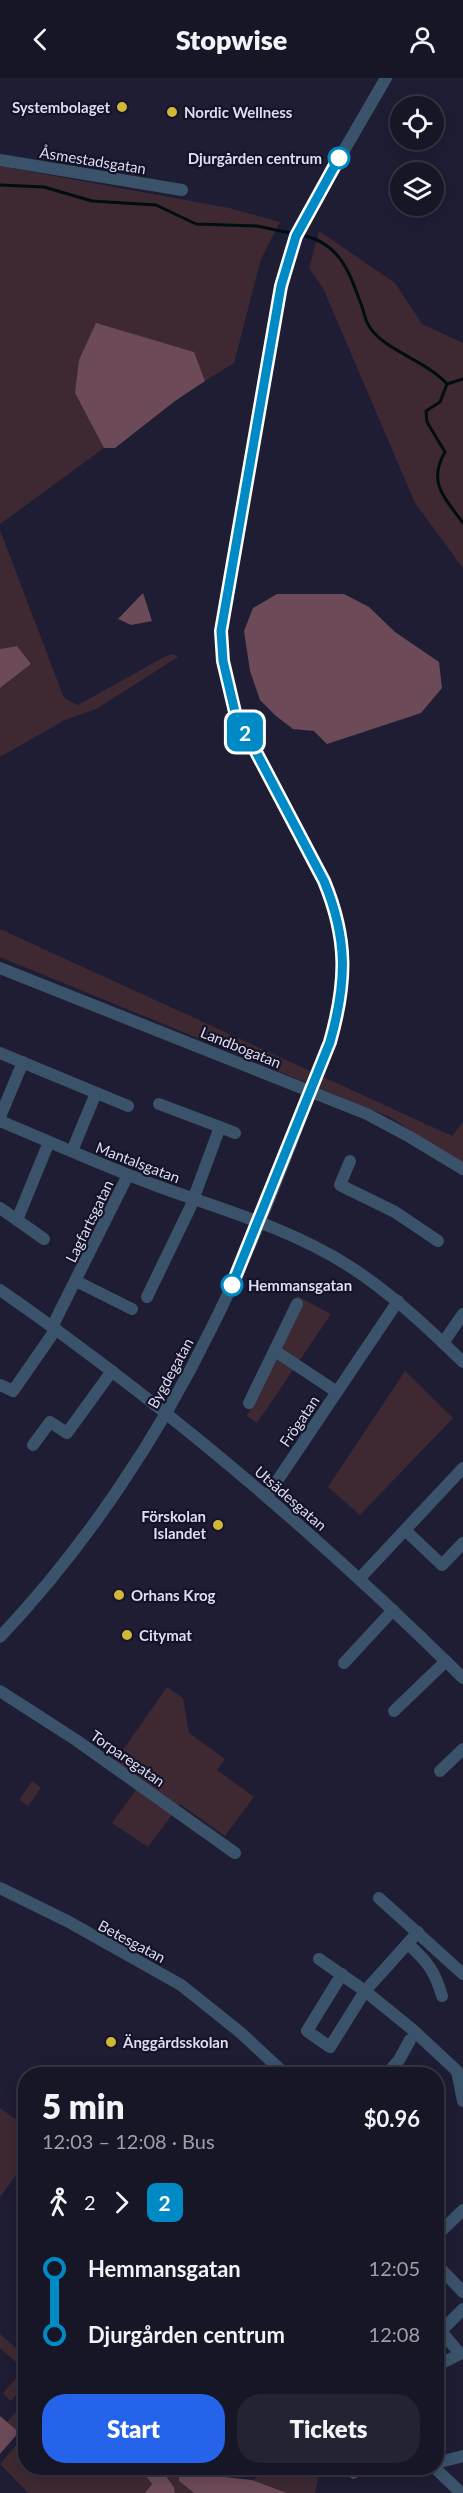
<!DOCTYPE html>
<meta charset="utf-8">
<style>
:root{--surface:#161627;--page:#232333;--text:#f1f3f6;--muted:#9e9fa7;--line:#353544;--accent:#2563eb}
body{margin:0;font-family:Lato,sans-serif;background:var(--page);color:var(--text);height:100vh;display:flex;flex-direction:column;font-size:22px;white-space:nowrap}
*{box-sizing:border-box;margin:0}
p{font-size:20px;color:var(--muted)}
.icon{flex:none;width:33px;height:33px;fill:none;stroke:currentColor;stroke-width:2;stroke-linecap:round;stroke-linejoin:round}
.map{position:relative;flex:1;overflow:hidden}
.details{position:absolute;left:18px;top:1989px;width:426px;height:408px;display:flex;flex-direction:column;background:var(--surface);border-radius:24px;box-shadow:0 3px 15px #0003,0 0 0 2px var(--line)}
.details>*{flex:none}
.badge{padding:0 12px;border-radius:9px;font-size:21px;line-height:39px}
.fabs{position:absolute;left:390px;top:18px;display:grid;gap:12px}
.fabs a{display:grid;place-items:center;width:54px;height:54px;border-radius:50%;background:var(--surface);box-shadow:0 3px 15px #0003,0 0 0 2px var(--line);font-size:30px}
.map>.badge{position:absolute;translate:-50% -50%;box-shadow:0 0 0 3px #fff}
.legs{display:flex;align-items:center;gap:9px;height:66px;padding:0 24px;font-size:20px}
.legs p{margin-inline-start:auto}
.head{display:flex;align-items:center;justify-content:space-between;height:102px;padding:0 24px}
h1{font-size:33px;font-weight:800;line-height:45px}
.cta{display:flex;gap:12px;margin-top:auto;padding:12px 24px}
.cta a{flex:1;height:69px;border-radius:24px;background:var(--accent);color:#fff;font-size:24px;font-weight:800;line-height:69px;text-align:center}
.cta a+a{background:var(--page);color:var(--text)}
ul{padding:0 24px;list-style:none}
li{display:flex;align-items:center;gap:21px;height:66px;font-size:22px}
li i{display:grid;place-items:center;width:9px;height:100%;margin:0 8px;background:currentColor}
li i::after{content:'';width:15px;height:15px;margin:-8px;border:4px solid;border-radius:50%;background:var(--surface)}
li p{margin-inline-start:auto}
li:first-child i{background:linear-gradient(#0000 50%,currentColor 0)}
li:last-child i{background:linear-gradient(currentColor 50%,#0000 0)}
header{display:flex;justify-content:space-between;align-items:center;height:78px;padding:0 24px;background:var(--surface);font-size:27px;font-weight:800}
.map>svg:first-child{display:block}
</style>
<header><svg class="icon" aria-label="back" viewBox="0 0 24 24"><path d="M15 5l-7 7 7 7"/></svg>Stopwise<svg class="icon" aria-label="person" viewBox="0 0 24 24"><circle cx="12" cy="8" r="4"/><path d="M4 21q1-7 8-7t8 7"/></svg></header>
<div class="map">
<svg width="463" height="2415" viewBox="0 0 463 2415">
<rect width="100%" height="100%" fill="#1e1d34"/>
<!-- green -->
<g fill="#3e2932">
<path d="M0 88 229 130 280 144 261 181 234 285 205 303 194 274 75 315 104 370 0 446Z"/>
<path d="M319 153 395 205 422 246 463 265V490L415 425 323 210 309 190Z"/>
<path d="M0 452 64 620 78 627 164 579 172 576 178 579 96 631 65 642 0 679V610L31 586 17 568 0 571Z"/>
<path d="M0 851 452 1058 463 1044V1087L390 1039 0 879Z"/>
<path d="M297 1218 331 1236 257 1345 247 1338 302 1225 295 1222Z"/>
<path d="M405 1293 453 1340 360 1437 328 1409Z"/>
<path d="M167 1609 183 1620 189 1655 225 1681 217 1692 254 1719 225 1758 180 1726 148 1769 112 1745 136 1712 109 1692Z"/>
<path d="M32 1703 41 1710 28 1728 19 1722Z"/>
<path d="M0 2030 26 2049 25 2085 0 2119Z"/>
<path d="M0 2256 25 2278V2292L0 2270Z"/>
<path d="M17 2299 25 2307 11 2323 3 2315Z"/>
<path d="M25 2323V2347L19 2354 7 2344Z"/>
<path d="M25 2357 26 2390H139L152 2407 145 2415H28L0 2386Z"/>
<path d="M160 2390H179V2403L194 2415H175L174 2409Z"/>
<path d="M275 2390H320L315 2415H287L252 2402Z"/>
</g>
<!-- forest -->
<g fill="#6d4a58">
<path d="M96 245 194 274 205 303 175 323 115 370H104L75 315 79 282Z"/>
<path d="M143 515 152 543 131 547 118 541Z"/>
<path d="M277 516H344L369 529 395 554 439 584 442 610 421 635 327 666 314 653 293 651 276 638 260 622 250 593 244 553 253 530Z"/>
<path d="M17 568 31 586 0 610V571Z"/>
<path d="M0 2338 19 2354 0 2376Z"/>
<path d="M139 2390H160L174 2409 175 2415H145L152 2406Z"/>
<path d="M179 2390H198L216 2398 252 2402 287 2415H194L179 2403Z"/>
<path d="M334 2390H383L353 2401Z"/>
</g>
<g fill="none" stroke-linecap="round" stroke-linejoin="round">
<!-- stream -->
<g stroke="#000d12" stroke-width="3">
<path d="M0 107 44 109 92 123 156 127 196 146 257 148 295 156"/>
<path d="M301 157C339 164 349 193 361 226 364 233 365 242 369 248 383 272 427 283 447 306L440 324 426 333 427 344 445 374C427 405 445 420 463 445"/>
<path d="M447 306 463 301"/>
</g>
<!-- minor -->
<g stroke="#3a536b" stroke-width="12">
<path d="M0 82 182 112"/>
<path d="M0 890 367 1036 410 1059 463 1091"/>
<path d="M0 975 128 1028"/>
<path d="M159 1026 220 1049"/>
<path d="M0 1039 23 984"/>
<path d="M0 1043C53 1065 106 1089 160 1109 224 1132 291 1151 349 1188 391 1215 427 1249 463 1284"/>
<path d="M72 1073 96 1015"/>
<path d="M350 1083 340 1107 395 1134 438 1163"/>
<path d="M0 1130 44 1161"/>
<path d="M17 1142 49 1064"/>
<path d="M76 1203 132 1231"/>
<path d="M0 1212C166 1327 319 1458 463 1600"/>
<path d="M147 1219 190 1130 220 1049 235 1055"/>
<path d="M52 1249 128 1097"/>
<path d="M443 1265 463 1236"/>
<path d="M275 1273 337 1314"/>
<path d="M0 1307 13 1313 56 1251"/>
<path d="M249 1325 297 1226"/>
<path d="M33 1367 50 1344 67 1355 112 1293"/>
<path d="M267 1418 398 1223"/>
<path d="M405 1452 442 1487 463 1465"/>
<path d="M360 1500 463 1390"/>
<path d="M0 1559C85 1469 158 1360 212 1249 258 1157 293 1060 330 964 347 904 348 861 324 803L235 634 223 583 221 553 273 250 289 178 307 136 386 0"/>
<path d="M344 1585 393 1532"/>
<path d="M0 1613 76 1662 235 1775"/>
<path d="M394 1633 446 1583"/>
<path d="M440 1693 463 1671"/>
<path d="M0 1810 69 1844 181 1907 241 1955 285 1996"/>
<path d="M379 1820 463 1896"/>
<path d="M408 1866C427 1883 435 1893 442 1918"/>
<path d="M319 1881 365 1913 413 1952 457 1993 463 2023"/>
<path d="M342 1896 307 1953 330 1969 365 1913 418 1854"/>
<path d="M387 1996 399 1982 410 1962"/>
<path d="M436 2158 463 2132"/>
<path d="M436 2186 463 2214"/>
<path d="M436 2258 463 2231"/>
<path d="M436 2288 460 2276 441 2253"/>
<path d="M436 2385 463 2378"/>
<path d="M435 2390 461 2415"/>
</g>
</g>
<g fill="none" stroke-linecap="round" stroke-linejoin="round">
<!-- line-1 casing -->
<g stroke="#fff" stroke-width="14">
<path id="line-1" d="M232 1207 330 964C347 904 348 861 324 803L235 634 223 583 221 553 281 208 296 158 339 80"/>
</g>
<!-- line-1 -->
<use href="#line-1" stroke="#008ac5" stroke-width="9"/>
</g>
<!-- markers -->
<g fill="#d0b736" stroke="#15132a" stroke-width="2">
<circle cx="122" cy="29" r="6"/>
<circle cx="172" cy="34" r="6"/>
<circle cx="218" cy="1447" r="6"/>
<circle cx="119" cy="1517" r="6"/>
<circle cx="127" cy="1557" r="6"/>
<circle cx="111" cy="1964" r="6"/>
</g>
<g fill="#fff" stroke="#008ac5" stroke-width="3">
<circle cx="339" cy="80" r="10"/>
<circle cx="232" cy="1207" r="10"/>
</g>
<g text-anchor="middle" dominant-baseline="central" stroke-width="4.5" stroke-linejoin="round" paint-order="stroke">
<!-- poi labels -->
<g font-size="15" font-weight="bold" fill="#dcdded" stroke="#15132a" text-anchor="start">
<text x="110" y="29" text-anchor="end">Systembolaget</text>
<text x="184" y="34">Nordic Wellness</text>
<text x="206" y="1438" text-anchor="end">Förskolan<tspan x="206" dy="17">Islandet</tspan></text>
<text x="131" y="1517">Orhans Krog</text>
<text x="139" y="1557">Citymat</text>
<text x="123" y="1964">Änggårdsskolan</text>
</g>
<!-- stop labels -->
<g font-size="15" font-weight="bold" fill="#dcdded" stroke="#15132a" text-anchor="end">
<text x="322" y="80">Djurgården centrum</text>
<text x="248" y="1207" text-anchor="start">Hemmansgatan</text>
</g>
<!-- street labels -->
<g font-size="15" fill="#dcdded" stroke="#15132a">
<text transform="translate(93 82) rotate(9)">Åsmestadsgatan</text>
<text transform="translate(241 969) rotate(22)">Landbogatan</text>
<text transform="translate(138 1084) rotate(21)">Mantalsgatan</text>
<text transform="translate(89 1143) rotate(-64)">Lagfartsgatan</text>
<text transform="translate(170 1295) rotate(-61)">Bygdegatan</text>
<text transform="translate(299 1343) rotate(-56)">Frögatan</text>
<text transform="translate(291 1420) rotate(41)">Utsädesgatan</text>
<text transform="translate(128 1680) rotate(35)">Torparegatan</text>
<text transform="translate(132 1863) rotate(28)">Betesgatan</text>
</g>
</g>
</svg>
<div class="fabs">
<a><svg class="icon" aria-label="locate" viewBox="0 0 24 24"><circle cx="12" cy="12" r="6"/><path d="M12 2v4M12 18v4M2 12h4M18 12h4"/></svg></a>
<a><svg class="icon" aria-label="layers" viewBox="0 0 24 24"><path d="M12 4l9 5-9 5-9-5zM3 14l9 5 9-5"/></svg></a>
</div>
<b class="badge" style="left:245px;top:654px;background:#008ac5;color:#fff">2</b>
<section class="details">
<div class="head"><div><h1>5 min</h1><p>12:03 – 12:08 · Bus</p></div><b>$0.96</b></div>
<div class="legs"><svg class="icon" aria-label="walk" viewBox="0 0 24 24"><circle cx="13" cy="4" r="2"/><path d="M13 8l-2 6 4 7M11 14l-3 7M7 12l3-4h3l4 4"/></svg>2<svg class="icon" aria-label="forward" viewBox="0 0 24 24"><path d="M9 5l7 7-7 7"/></svg><b class="badge" style="background:#008ac5;color:#fff">2</b></div>
<ul>
<li><i style="color:#008ac5"></i><b>Hemmansgatan</b><p>12:05</p></li>
<li><i style="color:#008ac5"></i><b>Djurgården centrum</b><p>12:08</p></li>
</ul>
<div class="cta"><a>Start</a><a>Tickets</a></div>
</section>
</div>
